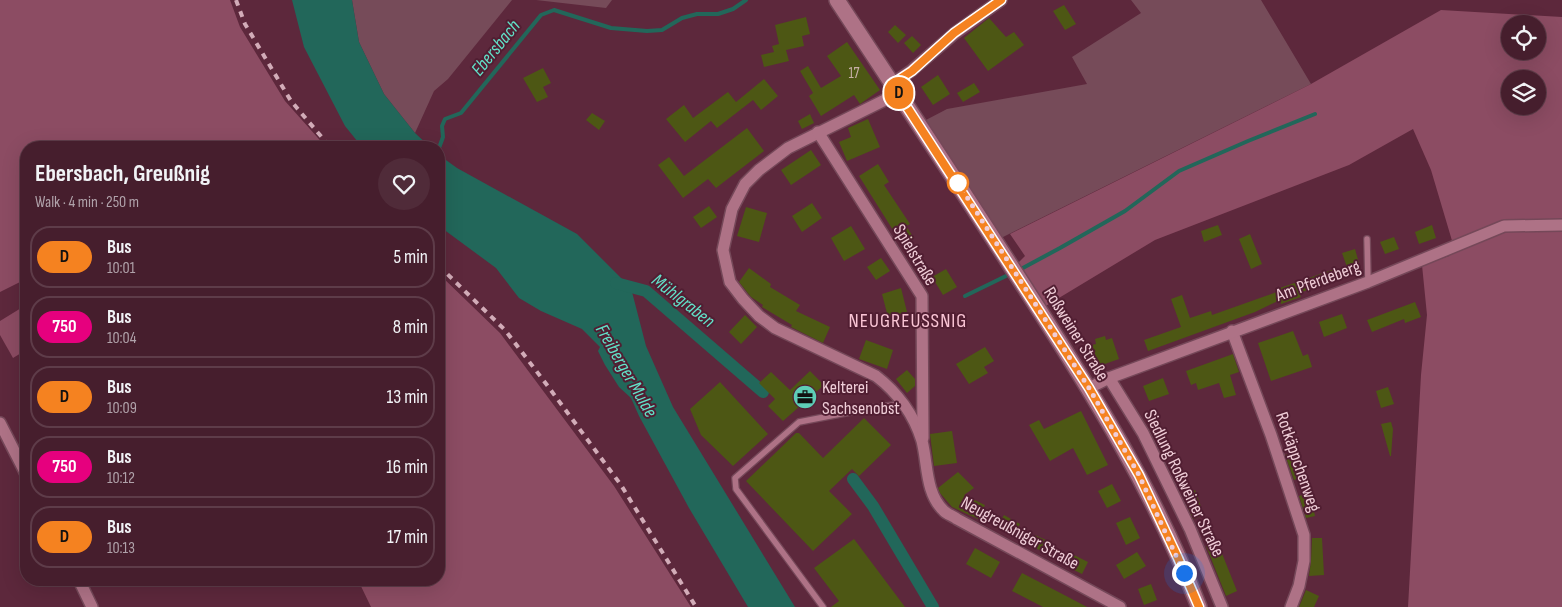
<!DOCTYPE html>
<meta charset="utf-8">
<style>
:root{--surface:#461e2d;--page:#502b39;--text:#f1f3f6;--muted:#b0a2aa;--line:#5e3c49}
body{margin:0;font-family:"Sofia Sans Condensed",sans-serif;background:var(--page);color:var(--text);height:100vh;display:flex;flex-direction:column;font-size:19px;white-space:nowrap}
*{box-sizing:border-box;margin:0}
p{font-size:16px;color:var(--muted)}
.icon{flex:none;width:28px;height:28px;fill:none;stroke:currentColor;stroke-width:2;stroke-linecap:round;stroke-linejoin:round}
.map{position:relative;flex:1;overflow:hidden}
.panel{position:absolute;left:20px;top:141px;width:425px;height:445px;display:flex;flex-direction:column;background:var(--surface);border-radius:20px;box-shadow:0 5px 20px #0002,0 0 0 1px var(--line)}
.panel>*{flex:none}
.badge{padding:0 10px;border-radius:16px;font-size:18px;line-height:32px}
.controls{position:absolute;left:1501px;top:15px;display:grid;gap:10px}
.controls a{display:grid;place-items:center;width:45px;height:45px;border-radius:50%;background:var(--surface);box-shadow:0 5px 20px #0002,0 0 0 1px var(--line);font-size:25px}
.you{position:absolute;width:25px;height:25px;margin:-12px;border:4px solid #fff;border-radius:50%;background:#1a73e8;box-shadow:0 0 0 8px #1a73e833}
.map>.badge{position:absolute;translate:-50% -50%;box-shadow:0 0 0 2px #fff}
.round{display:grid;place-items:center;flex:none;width:52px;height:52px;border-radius:26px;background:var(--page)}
.overview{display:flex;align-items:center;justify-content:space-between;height:85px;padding:0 15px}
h1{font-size:24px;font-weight:700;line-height:38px}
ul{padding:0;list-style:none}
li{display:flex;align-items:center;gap:15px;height:62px;margin:0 10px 8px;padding:0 5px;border:2px solid var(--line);border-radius:20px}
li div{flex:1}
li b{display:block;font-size:19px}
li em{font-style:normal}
li .badge{min-width:55px;font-weight:700;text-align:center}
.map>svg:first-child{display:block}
</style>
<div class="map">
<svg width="1562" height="607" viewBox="0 0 1562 607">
<rect width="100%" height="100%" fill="#5d283c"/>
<!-- green -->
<g fill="#764b59">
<path d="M352 0H512L448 79 434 91 415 133 384 94 359 42Z"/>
<path d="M536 0H612L606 8Z"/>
<path d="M1131 0H1261L1311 84 1001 238 924 121 947 109 1087 84 1072 57 1141 13Z"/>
</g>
<!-- forest -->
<g fill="#8c4c63" fill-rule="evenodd">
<path d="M0 0H230L240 27 285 101 326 147 26 148V279L0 292Z"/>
<path d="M1441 10 1562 17V607H1408L1421 375 1427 315 1422 265 1449 256 1453 244 1431 170 1413 129 1349 165 1155 240 1044 307 1017 264 1025 256 1010 234 1311 84ZM1510 24H1538V51H1510ZM1510 79H1538V106H1510Z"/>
<path d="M439 274 500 333 614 486 691 607H371L358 580H439Z"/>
<path d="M26 305V350L13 358 0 335V321Z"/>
</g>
<!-- water -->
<g fill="#22675a">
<path d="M292 0H352L359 42 384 94 415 133 430 147H362L345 126 304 47Z"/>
<path d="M439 155 457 168 577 234 631 288 646 346 673 407 795 607H748L689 508 639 416 631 398 619 387 605 365 598 351 600 347 582 329 541 311 519 298 496 268 439 226Z"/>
</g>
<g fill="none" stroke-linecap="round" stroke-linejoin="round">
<!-- stream -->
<g stroke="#22675a" stroke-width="4">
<path d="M439 148 443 137 442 126 445 119 461 113 541 15 554 10 611 28 647 31 662 30 682 18 697 14H718L733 9 746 0"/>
<path d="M1021 269 1060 248 1125 211 1179 171 1248 141 1315 114"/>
<path d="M965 296 1008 275"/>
</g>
<!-- canal -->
<g stroke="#22675a" stroke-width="12">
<path d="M616 283 646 291 763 392"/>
<path d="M853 479 873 506 933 607"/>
</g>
</g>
<!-- building -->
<g fill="#4d5714">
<path d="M1064 5 1076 24 1065 30 1053 11Z"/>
<path d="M806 17 810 34 802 36 804 46 786 50 789 61 764 67 761 55 774 52 772 46 779 44 775 25Z"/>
<path d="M989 18 1006 37 1014 32 1024 45 988 71 964 38Z"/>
<path d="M895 25 906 35 898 43 888 32Z"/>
<path d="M912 36 921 45 913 53 904 43Z"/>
<path d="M847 42 880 90 860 104 854 95 821 116 809 96 813 93 800 71 808 66 821 88 841 76 827 56Z"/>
<path d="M543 68 551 83 543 87 548 97 537 102 523 78Z"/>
<path d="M938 75 950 94 933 105 921 87Z"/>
<path d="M764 79 778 96 761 110 753 100 717 128 711 121 685 142 666 119 684 105 693 118 728 92 736 102Z"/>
<path d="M974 83 980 92 963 102 957 93Z"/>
<path d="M592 113 605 121 599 130 586 120Z"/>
<path d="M810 114 814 123 802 129 798 121Z"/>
<path d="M868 119 880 147 847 161 839 142 851 137 848 128Z"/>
<path d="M747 128 764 151 716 188 708 179 683 198 658 165 669 157 684 176Z"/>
<path d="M811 150 821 165 791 185 781 170Z"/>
<path d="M878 164 889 182 884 185 910 224 906 226 914 238 903 246 859 176Z"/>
<path d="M812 203 822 218 802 232 792 216Z"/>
<path d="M709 206 717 217 701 228 693 217Z"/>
<path d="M746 207 767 213 759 242 737 236Z"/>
<path d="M1218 225 1222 235 1204 242 1201 231Z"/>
<path d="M1432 225 1436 238 1419 244 1415 232Z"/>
<path d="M851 226 865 249 844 261 831 238Z"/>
<path d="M1250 234 1262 264 1251 269 1239 239Z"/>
<path d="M1394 237 1399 249 1385 254 1380 242Z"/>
<path d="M1355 249 1359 263 1347 267 1342 253Z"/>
<path d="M881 258 890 271 876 280 867 267Z"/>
<path d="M749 268 771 284 770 287 800 305 796 311 830 327 823 343 791 327 792 325 762 307 763 305 751 297 739 282Z"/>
<path d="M946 269 957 287 943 295 932 277Z"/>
<path d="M1332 270 1336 281 1299 293 1301 297 1281 304 1280 300 1255 312 1148 351 1144 340 1181 327 1171 299 1182 295 1190 318 1211 311 1212 315 1274 293 1278 291 1277 289Z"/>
<path d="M901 288 907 312 888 317 882 294Z"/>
<path d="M1415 302 1421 317 1405 323 1404 319 1372 332 1367 320Z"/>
<path d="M1342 314 1347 328 1324 337 1319 322Z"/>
<path d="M745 315 757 327 741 344 729 332Z"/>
<path d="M1293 331 1303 356 1308 354 1312 367 1271 381 1258 343Z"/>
<path d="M1105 336 1106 340 1112 338 1119 359 1099 366 1092 345 1096 344 1095 339Z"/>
<path d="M866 340 893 350 887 369 859 359Z"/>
<path d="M985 347 994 361 984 367 988 373 969 384 956 364Z"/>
<path d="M1233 354 1239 372 1230 375 1236 395 1224 398 1219 383 1198 390 1196 383 1191 385 1186 371Z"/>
<path d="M907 370 915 379V386L907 393 896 379Z"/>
<path d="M810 371 824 385 783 421 768 406 775 399 759 383 771 372 790 390Z"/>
<path d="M1163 378 1169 394 1149 401 1143 386Z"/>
<path d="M720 382 768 434 733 466 701 435 690 409Z"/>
<path d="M1388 387 1394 404 1381 408 1376 391Z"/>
<path d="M1081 411 1108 465 1087 475 1073 448 1050 461 1029 425 1039 420 1044 429Z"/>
<path d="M864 418 891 445 859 476 852 469 829 491 852 514 813 551 746 481 796 433H799L823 458Z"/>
<path d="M1391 422 1393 429 1391 456H1390L1381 424Z"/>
<path d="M952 431 957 463 934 466 930 434Z"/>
<path d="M1297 451 1306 476 1294 480 1285 455Z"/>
<path d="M958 472 974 488 964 495 985 505 978 519 952 507 940 493 938 488Z"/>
<path d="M1112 484 1121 501 1107 508 1098 491Z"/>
<path d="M1195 490 1204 515 1193 519 1183 495Z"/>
<path d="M1310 493 1315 516 1306 518 1299 496Z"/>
<path d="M1004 515 1020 524 1013 536 997 528Z"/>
<path d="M1130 517 1140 538 1126 545 1116 523Z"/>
<path d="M1035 535 1048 541 1043 552 1030 545Z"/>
<path d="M1312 538H1322L1324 575 1309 576 1311 561Z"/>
<path d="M854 539 905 607H831L839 601 814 568Z"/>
<path d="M1217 541 1237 591 1226 596 1206 546Z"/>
<path d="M975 548 1000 562 991 578 966 564Z"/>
<path d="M1137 552 1146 566 1124 579 1116 565Z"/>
<path d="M1074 555 1088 562 1082 574 1068 567Z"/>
<path d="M1022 573 1070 598 1087 607H1043L1012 591Z"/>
<path d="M1151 584 1157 600 1144 605 1138 589Z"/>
<path d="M1306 590 1319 596 1314 607H1299Z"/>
</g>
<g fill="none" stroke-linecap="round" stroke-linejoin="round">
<!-- lane casing -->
<g stroke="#754859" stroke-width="8">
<g id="lane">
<path d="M1367 239 1368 282"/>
<path d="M823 607 736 489 735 478 799 422 871 408 903 404"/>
</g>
</g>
<!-- street casing -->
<g stroke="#754859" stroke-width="14">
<g id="street">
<path d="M892 84 911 71 955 33 1001 0"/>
<path d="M899 93 788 148 759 170 745 184 732 209 723 250 730 282 743 299 759 316 775 328 876 376C897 392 914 415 922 441 928 464 925 493 944 511 947 514 953 516 957 519L1120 607"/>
<path d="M818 132 922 296 923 438"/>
<path d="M1232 331 1271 435 1304 535V561L1299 586 1291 607"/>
<path d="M1109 378 1143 433 1190 529 1222 607"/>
<path d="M1089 388 1109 378 1368 282 1504 226 1562 225"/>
<path d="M0 423 26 474"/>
<path d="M79 580 92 607"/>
</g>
</g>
<!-- secondary casing -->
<g stroke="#754859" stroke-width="18">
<path id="secondary" d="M837 0C901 97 965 194 1027 291 1092 392 1156 494 1199 607"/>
</g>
<!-- lane -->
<use href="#lane" stroke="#ae7286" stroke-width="5.5"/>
<!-- street -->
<use href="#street" stroke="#ae7286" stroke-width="11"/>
<!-- secondary -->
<use href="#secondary" stroke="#ae7286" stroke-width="15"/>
<!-- rail -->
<g stroke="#d2acb8" stroke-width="4" stroke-dasharray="6 6" stroke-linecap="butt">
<path d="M236 0 245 24 291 101 331 148"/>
<path d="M439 266 505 330 547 385 621 485 696 607"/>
</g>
</g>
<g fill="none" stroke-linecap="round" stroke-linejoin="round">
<!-- line casing -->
<g stroke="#fff" stroke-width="11">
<path id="line" d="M1001 0 954 33 912 71 892 84 1089 388 1139 475 1178 558 1199 607"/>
</g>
<!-- line -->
<use href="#line" stroke="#f58220" stroke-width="8"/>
<!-- walk -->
<path stroke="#f0ced8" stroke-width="5" stroke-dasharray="0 9" d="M958 183 1089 388 1139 475 1184 573"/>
</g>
<!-- icons -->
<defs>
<g id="office-disc" transform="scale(1.25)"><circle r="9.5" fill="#5eceb7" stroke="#511e32"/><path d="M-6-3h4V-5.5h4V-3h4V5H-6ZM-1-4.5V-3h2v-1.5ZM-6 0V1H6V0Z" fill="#111"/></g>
</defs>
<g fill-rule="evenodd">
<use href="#office-disc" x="805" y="397"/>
</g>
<!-- markers -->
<circle fill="#fff" stroke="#f58220" stroke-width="2.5" cx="958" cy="183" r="10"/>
<g text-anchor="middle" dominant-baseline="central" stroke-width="4" stroke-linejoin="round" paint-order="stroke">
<!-- number labels -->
<g font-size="15" fill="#c7b0a7">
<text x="854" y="73">17</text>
</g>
<!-- street labels -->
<g font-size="18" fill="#f0ced8" stroke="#511e32">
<text transform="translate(915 255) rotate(59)">Spielstraße</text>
<text transform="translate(1318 281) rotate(-20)">Am Pferdeberg</text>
<text transform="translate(1076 334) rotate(58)">Roßweiner Straße</text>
<text transform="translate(1298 462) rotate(71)">Rotkäppchenweg</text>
<text transform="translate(1184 483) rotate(64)">Siedlung Roßweiner Straße</text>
<text transform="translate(1020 533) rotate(29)">Neugreußniger Straße</text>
</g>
<!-- poi labels -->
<g font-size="18" fill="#f0ced8" stroke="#511e32" text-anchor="start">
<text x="822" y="387">Kelterei<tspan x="822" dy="21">Sachsenobst</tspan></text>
</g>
<!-- water labels -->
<g font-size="19" font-style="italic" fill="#62e2c9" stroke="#511e32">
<text transform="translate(496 48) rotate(-51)">Ebersbach</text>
<text transform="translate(683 301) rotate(38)">Mühlgraben</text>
<text transform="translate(626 371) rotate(60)">Freiberger Mulde</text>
</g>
<!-- quarter labels -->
<g font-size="20" letter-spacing="1" fill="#fac5d5" stroke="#511e32">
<text x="908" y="321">NEUGREUSSNIG</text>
</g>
</g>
</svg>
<div class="controls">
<a><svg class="icon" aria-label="locate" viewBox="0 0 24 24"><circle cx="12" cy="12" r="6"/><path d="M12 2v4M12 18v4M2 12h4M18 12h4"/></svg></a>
<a><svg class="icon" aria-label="layers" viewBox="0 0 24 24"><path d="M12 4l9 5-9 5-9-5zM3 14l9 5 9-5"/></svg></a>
</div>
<div class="you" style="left:1184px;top:573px"></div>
<b class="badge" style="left:899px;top:93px;background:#f58220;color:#111">D</b>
<section class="panel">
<div class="overview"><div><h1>Ebersbach, Greußnig</h1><p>Walk · 4 min · 250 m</p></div><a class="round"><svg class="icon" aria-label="heart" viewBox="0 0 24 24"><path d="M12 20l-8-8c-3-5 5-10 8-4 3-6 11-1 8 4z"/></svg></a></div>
<ul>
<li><span class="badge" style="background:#f58220;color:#111">D</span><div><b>Bus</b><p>10:01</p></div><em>5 min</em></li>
<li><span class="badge" style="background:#e6007e;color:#fff">750</span><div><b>Bus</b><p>10:04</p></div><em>8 min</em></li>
<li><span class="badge" style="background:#f58220;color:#111">D</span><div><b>Bus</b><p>10:09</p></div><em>13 min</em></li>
<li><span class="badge" style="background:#e6007e;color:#fff">750</span><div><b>Bus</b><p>10:12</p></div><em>16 min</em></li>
<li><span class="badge" style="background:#f58220;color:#111">D</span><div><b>Bus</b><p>10:13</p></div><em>17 min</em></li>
</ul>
</section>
</div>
